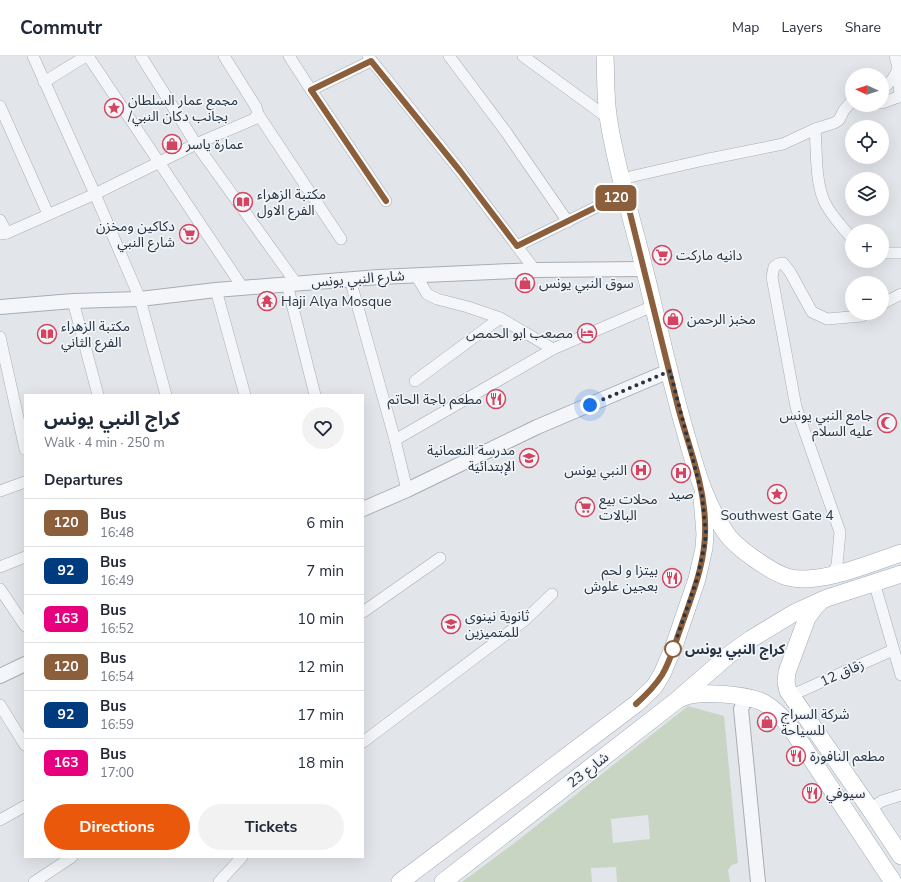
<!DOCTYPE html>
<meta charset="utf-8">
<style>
:root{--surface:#fff;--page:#f2f2f3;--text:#1f2937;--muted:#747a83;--line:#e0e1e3;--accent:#ea580c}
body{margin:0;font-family:"Nunito Sans","Noto Sans Arabic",sans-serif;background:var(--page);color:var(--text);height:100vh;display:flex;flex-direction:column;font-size:15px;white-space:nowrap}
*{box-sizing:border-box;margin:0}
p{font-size:13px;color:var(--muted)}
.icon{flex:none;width:22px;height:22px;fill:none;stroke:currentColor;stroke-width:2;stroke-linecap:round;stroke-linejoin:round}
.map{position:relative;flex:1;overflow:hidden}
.details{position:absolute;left:24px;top:338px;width:340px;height:464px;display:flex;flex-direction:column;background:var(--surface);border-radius:0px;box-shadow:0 4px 16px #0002}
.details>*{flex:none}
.badge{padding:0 8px;border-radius:6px;font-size:14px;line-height:26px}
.needle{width:26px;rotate:273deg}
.fabs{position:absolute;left:845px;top:12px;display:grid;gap:8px}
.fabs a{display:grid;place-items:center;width:44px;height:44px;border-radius:50%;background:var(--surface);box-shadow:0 4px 16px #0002;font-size:20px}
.you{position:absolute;width:20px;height:20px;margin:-10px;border:3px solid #fff;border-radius:50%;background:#1a73e8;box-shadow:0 0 0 6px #1a73e833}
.map>.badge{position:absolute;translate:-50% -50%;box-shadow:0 0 0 2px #fff}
h2{padding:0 20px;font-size:15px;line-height:36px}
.round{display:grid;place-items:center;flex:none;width:42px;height:42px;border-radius:21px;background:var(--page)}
.headline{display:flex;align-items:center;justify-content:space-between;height:68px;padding:0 20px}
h1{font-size:19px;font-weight:700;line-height:30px}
.action{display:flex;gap:8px;margin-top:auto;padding:8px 20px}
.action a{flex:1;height:46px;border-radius:24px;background:var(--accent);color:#fff;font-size:16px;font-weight:700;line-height:46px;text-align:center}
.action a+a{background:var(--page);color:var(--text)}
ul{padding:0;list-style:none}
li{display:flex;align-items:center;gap:12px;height:48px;padding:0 20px;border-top:1px solid var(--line)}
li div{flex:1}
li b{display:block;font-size:15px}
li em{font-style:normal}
li .badge{min-width:44px;font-weight:700;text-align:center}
header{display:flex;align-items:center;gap:24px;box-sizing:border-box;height:56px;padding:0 20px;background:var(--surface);border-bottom:1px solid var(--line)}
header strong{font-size:19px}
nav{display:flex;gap:22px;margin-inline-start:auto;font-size:14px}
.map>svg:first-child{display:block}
</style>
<header>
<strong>Commutr</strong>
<nav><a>Map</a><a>Layers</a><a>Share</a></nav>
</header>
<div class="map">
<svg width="901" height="826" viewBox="0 0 901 826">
<rect width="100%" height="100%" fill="#e2e6eb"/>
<!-- green -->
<path fill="#c8d5c3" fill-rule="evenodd" d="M688 650 724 660 738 807 732 809 728 814 730 826H617L616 811 591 812 592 826H462L517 785ZM648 759 650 783 613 787 611 763Z"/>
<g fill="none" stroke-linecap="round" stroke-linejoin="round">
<!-- minor casing -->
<g stroke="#a7adb5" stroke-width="12">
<g id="minor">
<path d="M33 0 95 138 140 243 166 339"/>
<path d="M88 0 243 232"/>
<path d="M141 0 196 88 296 227"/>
<path d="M289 0 311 34 386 145"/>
<path d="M368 0 460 115 535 214"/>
<path d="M449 0 506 76 568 166"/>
<path d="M523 0 608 62"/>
<path d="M895 0 898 11 900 41"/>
<path d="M44 26 86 0"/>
<path d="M882 32C891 27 894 22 898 13"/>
<path d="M311 34 371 5"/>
<path d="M882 47 901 40"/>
<path d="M0 50 48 158"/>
<path d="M258 58 341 183"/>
<path d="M815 73C817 97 815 123 824 145 831 160 843 171 852 183"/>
<path d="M621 123 704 104 783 88 815 73 834 67 839 64 844 54 852 45"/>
<path d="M0 164 7 177"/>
<path d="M0 178 7 177 95 138 196 88 254 63 258 58 256 51 224 0"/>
<path d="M517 190 625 137"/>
<path d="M882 197H901"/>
<path d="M416 219 427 238 437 243 468 251 500 262 553 293"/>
<path d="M350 223 395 384 407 434"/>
<path d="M287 228 315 339"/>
<path d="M216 234 245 339"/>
<path d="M73 245 98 339"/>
<path d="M882 248 901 238"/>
<path d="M0 281 25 393"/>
<path d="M415 325 500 262"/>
<path d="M395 384 553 293 653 250"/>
<path d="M0 435 25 426"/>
<path d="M0 511 25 501"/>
<path d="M832 519 837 509 840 476 796 351 772 221 774 211 778 208 783 207 790 216 812 256 827 263 862 260 867 257"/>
<path d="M874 526 901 619"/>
<path d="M0 533 25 570"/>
<path d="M363 556 440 502"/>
<path d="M790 640 893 594"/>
<path d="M0 649 25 689"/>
<path d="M363 686 525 564 552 538"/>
<path d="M870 753 882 745 901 739"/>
<path d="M0 764 25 750"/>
<path d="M34 826 72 801"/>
<path d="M219 826 242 801"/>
</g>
</g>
<!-- tertiary casing -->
<g stroke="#a7adb5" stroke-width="16">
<g id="tertiary">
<path d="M0 251 73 245 140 243 216 234 379 221 535 214 645 213"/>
<path d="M363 453 407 434 537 371 669 315"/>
<path d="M0 620 25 608"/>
<path d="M754 644H748L744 646 741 653 758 826"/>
</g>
</g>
<!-- primary casing -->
<g stroke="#a1abb7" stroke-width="18">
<g id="primary">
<path d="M605 0C606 20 605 39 608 59 610 76 614 93 618 110 628 153 641 197 651 240 662 285 672 330 685 375 695 410 704 446 726 477 735 491 771 516 787 521 818 530 871 507 901 497"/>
<path d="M820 546 815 551 807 562 787 616 786 626 788 635 870 753 901 800"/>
<path d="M681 642C698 634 747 638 764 647 775 653 783 662 791 672L893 826"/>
<path d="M400 826 636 648 654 631 662 618 674 590 697 523 704 492 705 478 702 441"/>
<path d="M443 826 676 645 730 598 751 583 794 557 827 542 901 518"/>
</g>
</g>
<!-- minor -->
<use href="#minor" stroke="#f5f6f9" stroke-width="11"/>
<!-- tertiary -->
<use href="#tertiary" stroke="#f5f6f9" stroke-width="14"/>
<!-- primary -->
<use href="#primary" stroke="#fff" stroke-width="17"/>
</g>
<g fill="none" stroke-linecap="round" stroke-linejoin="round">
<!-- line casing -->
<g stroke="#fff" stroke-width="9">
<path id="line" d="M386 145 311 34 371 5 460 115 517 190 625 137C643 208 660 280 678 351 688 389 704 427 705 466 707 503 693 537 681 571 675 587 671 604 662 619 655 630 646 639 636 648"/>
</g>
<!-- line -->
<use href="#line" stroke="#8b5e3c" stroke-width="6"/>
<!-- walk -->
<path stroke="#293443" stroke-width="4" stroke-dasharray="0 7.2" d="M590 349 670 315 702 439 706 478 704 492 697 523 673 593"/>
</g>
<!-- icons -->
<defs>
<g id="sight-ring" transform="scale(1)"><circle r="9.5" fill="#f2f5f8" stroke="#d34460" stroke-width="1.5"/><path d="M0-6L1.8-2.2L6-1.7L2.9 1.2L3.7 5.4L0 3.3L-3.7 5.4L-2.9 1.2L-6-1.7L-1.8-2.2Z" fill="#d34460"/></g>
<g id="shop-ring" transform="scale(1)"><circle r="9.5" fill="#f2f5f8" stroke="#d34460" stroke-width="1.5"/><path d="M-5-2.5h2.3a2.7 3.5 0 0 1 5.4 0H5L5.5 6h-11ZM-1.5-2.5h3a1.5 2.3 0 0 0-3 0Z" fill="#d34460"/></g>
<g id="library-ring" transform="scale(1)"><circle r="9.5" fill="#f2f5f8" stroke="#d34460" stroke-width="1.5"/><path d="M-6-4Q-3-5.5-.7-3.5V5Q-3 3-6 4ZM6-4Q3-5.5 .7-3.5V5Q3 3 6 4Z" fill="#d34460"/></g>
<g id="supermarket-ring" transform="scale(1)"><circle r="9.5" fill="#f2f5f8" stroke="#d34460" stroke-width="1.5"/><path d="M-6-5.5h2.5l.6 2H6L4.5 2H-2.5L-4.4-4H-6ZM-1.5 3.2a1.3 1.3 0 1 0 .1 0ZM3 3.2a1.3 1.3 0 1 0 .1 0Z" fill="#d34460"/></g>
<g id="temple-ring" transform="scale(1)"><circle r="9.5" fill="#f2f5f8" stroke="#d34460" stroke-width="1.5"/><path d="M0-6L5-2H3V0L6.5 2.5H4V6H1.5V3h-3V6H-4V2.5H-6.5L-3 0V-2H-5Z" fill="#d34460"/></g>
<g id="hotel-ring" transform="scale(1)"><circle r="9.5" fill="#f2f5f8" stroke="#d34460" stroke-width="1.5"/><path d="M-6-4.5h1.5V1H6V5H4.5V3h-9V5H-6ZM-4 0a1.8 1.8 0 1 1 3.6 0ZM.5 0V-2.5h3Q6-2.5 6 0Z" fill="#d34460"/></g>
<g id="restaurant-ring" transform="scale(1)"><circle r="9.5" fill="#f2f5f8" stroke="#d34460" stroke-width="1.5"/><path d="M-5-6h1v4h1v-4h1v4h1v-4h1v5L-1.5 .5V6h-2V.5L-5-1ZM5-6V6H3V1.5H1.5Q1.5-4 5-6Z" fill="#d34460"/></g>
<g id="mosque-ring" transform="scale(1)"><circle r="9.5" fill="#f2f5f8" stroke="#d34460" stroke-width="1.5"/><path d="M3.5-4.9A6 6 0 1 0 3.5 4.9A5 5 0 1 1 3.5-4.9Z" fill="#d34460"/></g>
<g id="school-ring" transform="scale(1)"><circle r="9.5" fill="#f2f5f8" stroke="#d34460" stroke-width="1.5"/><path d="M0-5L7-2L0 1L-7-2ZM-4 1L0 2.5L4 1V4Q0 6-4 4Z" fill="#d34460"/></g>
<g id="hospital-ring" transform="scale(1)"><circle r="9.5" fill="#f2f5f8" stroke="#d34460" stroke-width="1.5"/><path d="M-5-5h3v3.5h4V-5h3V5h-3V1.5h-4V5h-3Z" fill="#d34460"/></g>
</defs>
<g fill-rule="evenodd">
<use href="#sight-ring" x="114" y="52"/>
<use href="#shop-ring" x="172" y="88"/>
<use href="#library-ring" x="243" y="146"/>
<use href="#supermarket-ring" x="189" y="178"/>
<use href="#supermarket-ring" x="662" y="199"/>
<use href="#shop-ring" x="525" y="227"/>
<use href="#temple-ring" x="267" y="245"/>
<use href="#shop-ring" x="673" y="263"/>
<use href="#hotel-ring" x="587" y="277"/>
<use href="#library-ring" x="47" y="278"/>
<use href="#restaurant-ring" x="496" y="343"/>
<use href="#mosque-ring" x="887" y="367"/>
<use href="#school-ring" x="529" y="402"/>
<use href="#hospital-ring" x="641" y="414"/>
<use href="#hospital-ring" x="681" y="417"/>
<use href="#sight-ring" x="777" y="438"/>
<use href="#supermarket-ring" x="585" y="451"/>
<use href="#restaurant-ring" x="672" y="522"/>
<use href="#school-ring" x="451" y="568"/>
<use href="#shop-ring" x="767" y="666"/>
<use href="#restaurant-ring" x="796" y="700"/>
<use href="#restaurant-ring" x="812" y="737"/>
</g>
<!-- markers -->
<circle fill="#fff" stroke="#8b5e3c" stroke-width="2" cx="673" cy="593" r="8"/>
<g text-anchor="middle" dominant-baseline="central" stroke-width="3.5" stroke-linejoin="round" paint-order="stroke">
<!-- poi labels -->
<g font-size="14" fill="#293443" stroke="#f2f5f8" text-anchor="start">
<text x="128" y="44">مجمع عمار السلطان<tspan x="128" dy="16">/بجانب دكان النبي</tspan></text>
<text x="186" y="88">عمارة ياسر</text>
<text x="257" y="138">مكتبة الزهراء<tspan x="257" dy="16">الفرع الاول</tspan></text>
<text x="175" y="170" text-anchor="end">دكاكين ومخزن<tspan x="175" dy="16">شارع النبي</tspan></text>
<text x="676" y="199">دانيه ماركت</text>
<text x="539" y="227">سوق النبي يونس</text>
<text x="281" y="245">Haji Alya Mosque</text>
<text x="687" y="263">مخبز الرحمن</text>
<text x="61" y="270">مكتبة الزهراء<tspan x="61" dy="16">الفرع الثاني</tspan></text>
<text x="573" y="277" text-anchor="end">مصعب ابو الحمص</text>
<text x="482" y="343" text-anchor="end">مطعم باجة الحاتم</text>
<text x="873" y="359" text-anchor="end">جامع النبي يونس<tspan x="873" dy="16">عليه السلام</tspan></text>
<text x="515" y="394" text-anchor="end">مدرسة النعمانية<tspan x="515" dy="16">الإبتدائية</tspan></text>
<text x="627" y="414" text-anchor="end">النبي يونس</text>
<text x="681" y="438" text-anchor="middle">صيد</text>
<text x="599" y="443">محلات بيع<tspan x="599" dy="16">البالات</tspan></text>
<text x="777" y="459" text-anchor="middle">Southwest Gate 4</text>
<text x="658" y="514" text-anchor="end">بيتزا و لحم<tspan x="658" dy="16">بعجين علوش</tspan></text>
<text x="465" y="560">ثانوية نينوى<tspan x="465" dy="16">للمتميزين</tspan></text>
<text x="781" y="658">شركة السراج<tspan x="781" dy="16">للسياحة</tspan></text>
<text x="810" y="700">مطعم النافورة</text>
<text x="826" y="737">سيوفي</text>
</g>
<!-- street labels -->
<g font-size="14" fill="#293443" stroke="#f2f5f8">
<text transform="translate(358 223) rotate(-4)">شارع النبي يونس</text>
<text transform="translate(842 617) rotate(-24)">زقاق 12</text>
<text transform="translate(588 714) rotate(-38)">شارع 23</text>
</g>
<!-- stop labels -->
<g font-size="14" font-weight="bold" fill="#293443" stroke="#f2f5f8" text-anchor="start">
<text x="685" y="593">كراج النبي يونس</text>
</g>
</g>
</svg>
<div class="fabs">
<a><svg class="needle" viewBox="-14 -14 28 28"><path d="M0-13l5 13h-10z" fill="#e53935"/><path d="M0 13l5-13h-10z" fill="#747a83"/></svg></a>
<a><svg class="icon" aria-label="locate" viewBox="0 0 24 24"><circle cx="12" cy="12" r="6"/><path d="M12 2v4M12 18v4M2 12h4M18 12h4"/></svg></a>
<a><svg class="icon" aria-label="layers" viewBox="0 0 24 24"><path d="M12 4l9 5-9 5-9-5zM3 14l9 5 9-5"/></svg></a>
<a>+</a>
<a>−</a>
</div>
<div class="you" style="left:590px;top:349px"></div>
<b class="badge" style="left:616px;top:142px;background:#8b5e3c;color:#fff">120</b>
<section class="details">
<div class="headline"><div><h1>كراج النبي يونس</h1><p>Walk · 4 min · 250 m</p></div><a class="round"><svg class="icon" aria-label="heart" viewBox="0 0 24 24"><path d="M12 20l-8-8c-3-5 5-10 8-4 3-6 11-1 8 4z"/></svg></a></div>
<h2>Departures</h2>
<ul>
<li><span class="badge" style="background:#8b5e3c;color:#fff">120</span><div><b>Bus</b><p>16:48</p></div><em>6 min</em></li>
<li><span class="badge" style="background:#003b80;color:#fff">92</span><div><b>Bus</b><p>16:49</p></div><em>7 min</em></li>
<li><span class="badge" style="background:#e6007e;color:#fff">163</span><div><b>Bus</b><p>16:52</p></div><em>10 min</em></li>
<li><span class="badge" style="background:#8b5e3c;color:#fff">120</span><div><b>Bus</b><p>16:54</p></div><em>12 min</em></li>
<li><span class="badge" style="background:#003b80;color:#fff">92</span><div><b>Bus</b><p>16:59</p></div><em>17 min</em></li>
<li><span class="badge" style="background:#e6007e;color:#fff">163</span><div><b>Bus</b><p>17:00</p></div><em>18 min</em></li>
</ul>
<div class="action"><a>Directions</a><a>Tickets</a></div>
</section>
</div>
